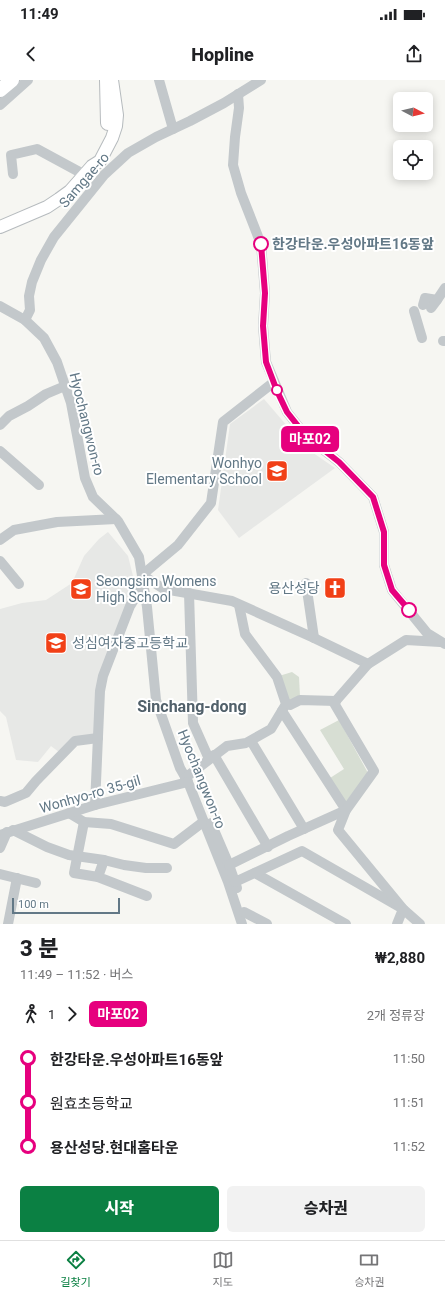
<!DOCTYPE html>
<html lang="ko">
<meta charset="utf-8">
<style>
:root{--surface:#fff;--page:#f2f2f2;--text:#202124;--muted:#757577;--line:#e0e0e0;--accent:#0b8043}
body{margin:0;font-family:Roboto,"Noto Sans KR",sans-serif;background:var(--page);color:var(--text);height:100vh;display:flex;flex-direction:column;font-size:15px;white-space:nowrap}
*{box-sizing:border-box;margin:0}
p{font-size:13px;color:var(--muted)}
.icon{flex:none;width:22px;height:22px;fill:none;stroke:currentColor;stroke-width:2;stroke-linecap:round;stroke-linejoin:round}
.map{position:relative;height:844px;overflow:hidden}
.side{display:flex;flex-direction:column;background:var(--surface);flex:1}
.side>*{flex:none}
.badge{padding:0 8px;border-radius:6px;font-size:14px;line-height:26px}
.needle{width:26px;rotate:97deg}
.controls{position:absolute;left:393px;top:12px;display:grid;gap:8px}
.controls a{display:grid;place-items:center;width:40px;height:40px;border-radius:6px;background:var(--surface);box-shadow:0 2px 10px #0003;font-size:20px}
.scale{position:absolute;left:12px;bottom:10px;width:108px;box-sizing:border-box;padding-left:4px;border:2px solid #627886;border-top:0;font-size:11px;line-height:14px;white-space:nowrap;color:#627886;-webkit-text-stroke:3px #fff;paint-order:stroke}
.map>.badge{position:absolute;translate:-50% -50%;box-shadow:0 0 0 2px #fff}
.legs{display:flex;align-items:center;gap:6px;height:44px;padding:0 20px;font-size:13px}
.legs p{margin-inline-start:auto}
.summary{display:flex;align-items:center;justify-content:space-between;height:68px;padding:0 20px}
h1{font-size:22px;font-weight:800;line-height:30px}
.cta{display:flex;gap:8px;margin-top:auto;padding:8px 20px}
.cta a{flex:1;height:46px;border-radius:6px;background:var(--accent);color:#fff;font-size:16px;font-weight:800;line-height:46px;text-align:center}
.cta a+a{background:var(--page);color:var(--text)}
ul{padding:0 20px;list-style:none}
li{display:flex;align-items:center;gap:14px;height:44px;font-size:15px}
li i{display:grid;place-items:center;width:6px;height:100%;margin:0 5px;background:currentColor}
li i::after{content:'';width:10px;height:10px;margin:-5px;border:3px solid;border-radius:50%;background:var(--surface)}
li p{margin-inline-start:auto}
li:first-child i{background:linear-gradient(#0000 50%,currentColor 0)}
li:last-child i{background:linear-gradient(currentColor 50%,#0000 0)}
.status{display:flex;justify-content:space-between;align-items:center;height:28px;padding:0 20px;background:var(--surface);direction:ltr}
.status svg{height:11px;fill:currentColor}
header{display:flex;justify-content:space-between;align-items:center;height:52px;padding:0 20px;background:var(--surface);font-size:18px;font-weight:800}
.menu{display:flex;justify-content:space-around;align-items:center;height:56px;border-top:1px solid var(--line);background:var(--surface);font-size:11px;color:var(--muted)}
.menu a{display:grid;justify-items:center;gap:2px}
.menu .selected{color:var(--accent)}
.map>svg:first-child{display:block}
</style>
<div class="status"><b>11:49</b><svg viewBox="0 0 49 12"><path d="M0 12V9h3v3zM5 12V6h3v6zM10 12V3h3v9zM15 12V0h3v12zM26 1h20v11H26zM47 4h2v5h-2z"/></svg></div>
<header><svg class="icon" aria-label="back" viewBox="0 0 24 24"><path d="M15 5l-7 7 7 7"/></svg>Hopline<svg class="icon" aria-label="share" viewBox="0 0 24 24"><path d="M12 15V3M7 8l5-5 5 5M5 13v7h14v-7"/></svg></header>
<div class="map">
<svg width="445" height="844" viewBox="0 0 445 844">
<rect width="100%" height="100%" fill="#f6f6f2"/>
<!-- built -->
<g fill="#e7e8e6">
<path d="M264 319 306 368 335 388 239 458 218 430 230 344Z"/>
<path d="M108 452 128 476 135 504 100 596 94 654 59 672 51 666 38 682 16 680 6 637 0 631V529L22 523 46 520 72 503 84 476 99 459Z"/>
</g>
<!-- green -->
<g fill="#d7ded3">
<path d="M292 592 299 597 300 616 290 622 279 596Z"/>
<path d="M339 640 368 693 345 723 330 698 344 689 320 650Z"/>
</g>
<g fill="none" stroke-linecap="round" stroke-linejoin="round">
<!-- major casing -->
<g stroke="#b6bbbe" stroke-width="14">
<path id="major" d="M0 147 47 127 59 119 70 111 92 86 100 81 112 58 116 46 117 35 112 0"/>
</g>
<!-- highway casing -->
<g stroke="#b7bbbe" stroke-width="16">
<g id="highway">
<path d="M107 0 108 43"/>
<path d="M0 10 12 0"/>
</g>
</g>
<!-- minor -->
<g stroke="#c3c8cb" stroke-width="10">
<path d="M159 0 173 49"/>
<path d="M238 14 239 28 235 57 233 85 241 113 261 164 265 213 263 246 266 282 287 332 306 356 339 382 373 417 384 452V485L392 510 427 553 445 564"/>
<path d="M0 25 28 0"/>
<path d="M13 94 11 75 37 69 85 95"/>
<path d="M423 225 425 218 437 220"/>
<path d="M0 226 25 240 44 258 57 282 71 323 85 398 93 417 118 441 139 477 147 527 156 620 180 688 188 702 228 802 242 844"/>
<path d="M431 228 437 220 445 208"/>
<path d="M414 231 422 258"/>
<path d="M25 240 30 230 29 216 32 202 41 180 54 157 104 95 128 73 156 57 190 41 224 23 261 0"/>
<path d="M443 261H445"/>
<path d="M274 302 223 342 211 423 178 465 142 495 164 509 232 521 314 558 368 584"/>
<path d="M0 345 9 336 28 326 46 314 65 306"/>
<path d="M0 371 39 405"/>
<path d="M0 460 14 450 57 442 116 439"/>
<path d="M0 481 19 504"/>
<path d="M306 503 314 558"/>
<path d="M189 513 193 643 209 679"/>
<path d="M286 624 290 625 300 620 336 621"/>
<path d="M251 661 304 749"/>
<path d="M214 675 268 767"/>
<path d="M185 698 227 666 246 663 271 649 286 624 277 597 245 554 239 525"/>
<path d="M0 721 5 722 26 713 36 701 75 661 98 658"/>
<path d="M95 725 100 611 103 596 130 526 143 505"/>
<path d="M69 733 84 742 111 744 174 764 203 742"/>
<path d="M84 742 74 793 98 797"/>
<path d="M211 743 229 785 237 808"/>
<path d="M13 750 47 767 69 775 104 780 124 785 146 788H167"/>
<path d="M0 755 95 725 188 702"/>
<path d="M0 768 7 752"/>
<path d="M104 780 98 797 147 816"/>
<path d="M229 785 288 756 346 730 282 631"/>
<path d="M255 793 346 844"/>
<path d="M0 794 36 803"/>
<path d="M235 802 302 771 403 829 397 844"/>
<path d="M244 832 267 844"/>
<path d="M8 844 17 798"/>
<path d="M420 844 403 829 338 750 346 730 374 691 334 623 368 584 406 560 440 562"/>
</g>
<!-- major -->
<use href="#major" stroke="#fff" stroke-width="12"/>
<!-- highway -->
<use href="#highway" stroke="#fff" stroke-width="14"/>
</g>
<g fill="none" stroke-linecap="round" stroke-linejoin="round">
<!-- line-1 casing -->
<g stroke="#fff" stroke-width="9">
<path id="line-1" d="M261 164 265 213 263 246 266 282 277 311 287 332 306 356 339 382 373 417 384 452V485L392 510 409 530"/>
</g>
<!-- line-1 -->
<use href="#line-1" stroke="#e6007e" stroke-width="6"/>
</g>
<!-- icons -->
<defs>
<g id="school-square" transform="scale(1.15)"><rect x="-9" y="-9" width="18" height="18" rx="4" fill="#f14017" stroke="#fff"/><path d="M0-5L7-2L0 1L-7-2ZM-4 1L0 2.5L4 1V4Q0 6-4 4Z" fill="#fff"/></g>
<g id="church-square" transform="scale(1.15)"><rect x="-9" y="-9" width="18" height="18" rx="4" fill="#f14017" stroke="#fff"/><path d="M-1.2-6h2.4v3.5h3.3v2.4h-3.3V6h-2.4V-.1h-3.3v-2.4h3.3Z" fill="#fff"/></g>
</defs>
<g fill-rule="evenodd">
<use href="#school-square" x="277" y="391"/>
<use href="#church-square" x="335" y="508"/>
<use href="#school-square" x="81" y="509"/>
<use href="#school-square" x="56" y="563"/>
</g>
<!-- markers -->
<g fill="#fff" stroke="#e6007e" stroke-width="2">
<circle cx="261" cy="164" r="7"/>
<circle cx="277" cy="310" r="5"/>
<circle cx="409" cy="530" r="7"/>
</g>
<g text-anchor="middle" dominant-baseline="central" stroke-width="4" stroke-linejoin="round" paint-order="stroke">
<!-- street labels -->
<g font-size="14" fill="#627886" stroke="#fff">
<text transform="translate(84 100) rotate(-49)">Samgae-ro</text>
<text transform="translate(87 344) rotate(76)">Hyochangwon-ro</text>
<text transform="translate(202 699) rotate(68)">Hyochangwon-ro</text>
<text transform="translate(90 714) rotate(-16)">Wonhyo-ro 35-gil</text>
</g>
<!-- stop labels -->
<g font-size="14" font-weight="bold" fill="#627886" stroke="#fff" text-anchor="start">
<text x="272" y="164">한강타운.우성아파트16동앞</text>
</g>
<!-- poi labels -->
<g font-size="14" fill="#627886" stroke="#fff" text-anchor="end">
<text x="262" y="383">Wonhyo<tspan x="262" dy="16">Elementary School</tspan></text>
<text x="96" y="501" text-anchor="start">Seongsim Womens<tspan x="96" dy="16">High School</tspan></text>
<text x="320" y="508">용산성당</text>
<text x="72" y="563" text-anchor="start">성심여자중고등학교</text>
</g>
<!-- quarter labels -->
<g font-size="16" font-weight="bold" fill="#51606a" stroke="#fff">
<text x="192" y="626">Sinchang-dong</text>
</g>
</g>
</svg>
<div class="controls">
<a><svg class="needle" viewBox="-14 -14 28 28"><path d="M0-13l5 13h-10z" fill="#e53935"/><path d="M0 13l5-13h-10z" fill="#757577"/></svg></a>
<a><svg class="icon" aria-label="locate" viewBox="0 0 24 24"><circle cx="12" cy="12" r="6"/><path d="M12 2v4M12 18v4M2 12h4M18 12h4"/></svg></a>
</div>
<div class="scale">100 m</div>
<b class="badge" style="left:310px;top:359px;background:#e6007e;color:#fff">마포02</b>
</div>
<section class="side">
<div class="summary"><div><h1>3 분</h1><p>11:49 – 11:52 · 버스</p></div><b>₩2,880</b></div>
<div class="legs"><svg class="icon" aria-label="walk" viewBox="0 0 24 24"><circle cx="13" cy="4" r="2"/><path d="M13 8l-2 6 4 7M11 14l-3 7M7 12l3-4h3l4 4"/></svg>1<svg class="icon" aria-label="forward" viewBox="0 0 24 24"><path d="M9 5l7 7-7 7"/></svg><b class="badge" style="background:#e6007e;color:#fff">마포02</b><p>2개 정류장</p></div>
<ul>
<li><i style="color:#e6007e"></i><b>한강타운.우성아파트16동앞</b><p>11:50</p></li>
<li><i style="color:#e6007e"></i><span>원효초등학교</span><p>11:51</p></li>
<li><i style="color:#e6007e"></i><b>용산성당.현대홈타운</b><p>11:52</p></li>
</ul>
<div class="cta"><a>시작</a><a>승차권</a></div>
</section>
<nav class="menu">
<a class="selected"><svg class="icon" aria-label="directions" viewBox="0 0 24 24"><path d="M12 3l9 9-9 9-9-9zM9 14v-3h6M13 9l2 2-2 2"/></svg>길찾기</a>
<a><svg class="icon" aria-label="map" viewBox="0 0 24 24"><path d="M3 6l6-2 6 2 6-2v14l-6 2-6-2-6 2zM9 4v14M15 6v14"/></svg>지도</a>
<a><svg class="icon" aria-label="tickets" viewBox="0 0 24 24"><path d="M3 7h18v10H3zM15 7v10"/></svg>승차권</a>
</nav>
